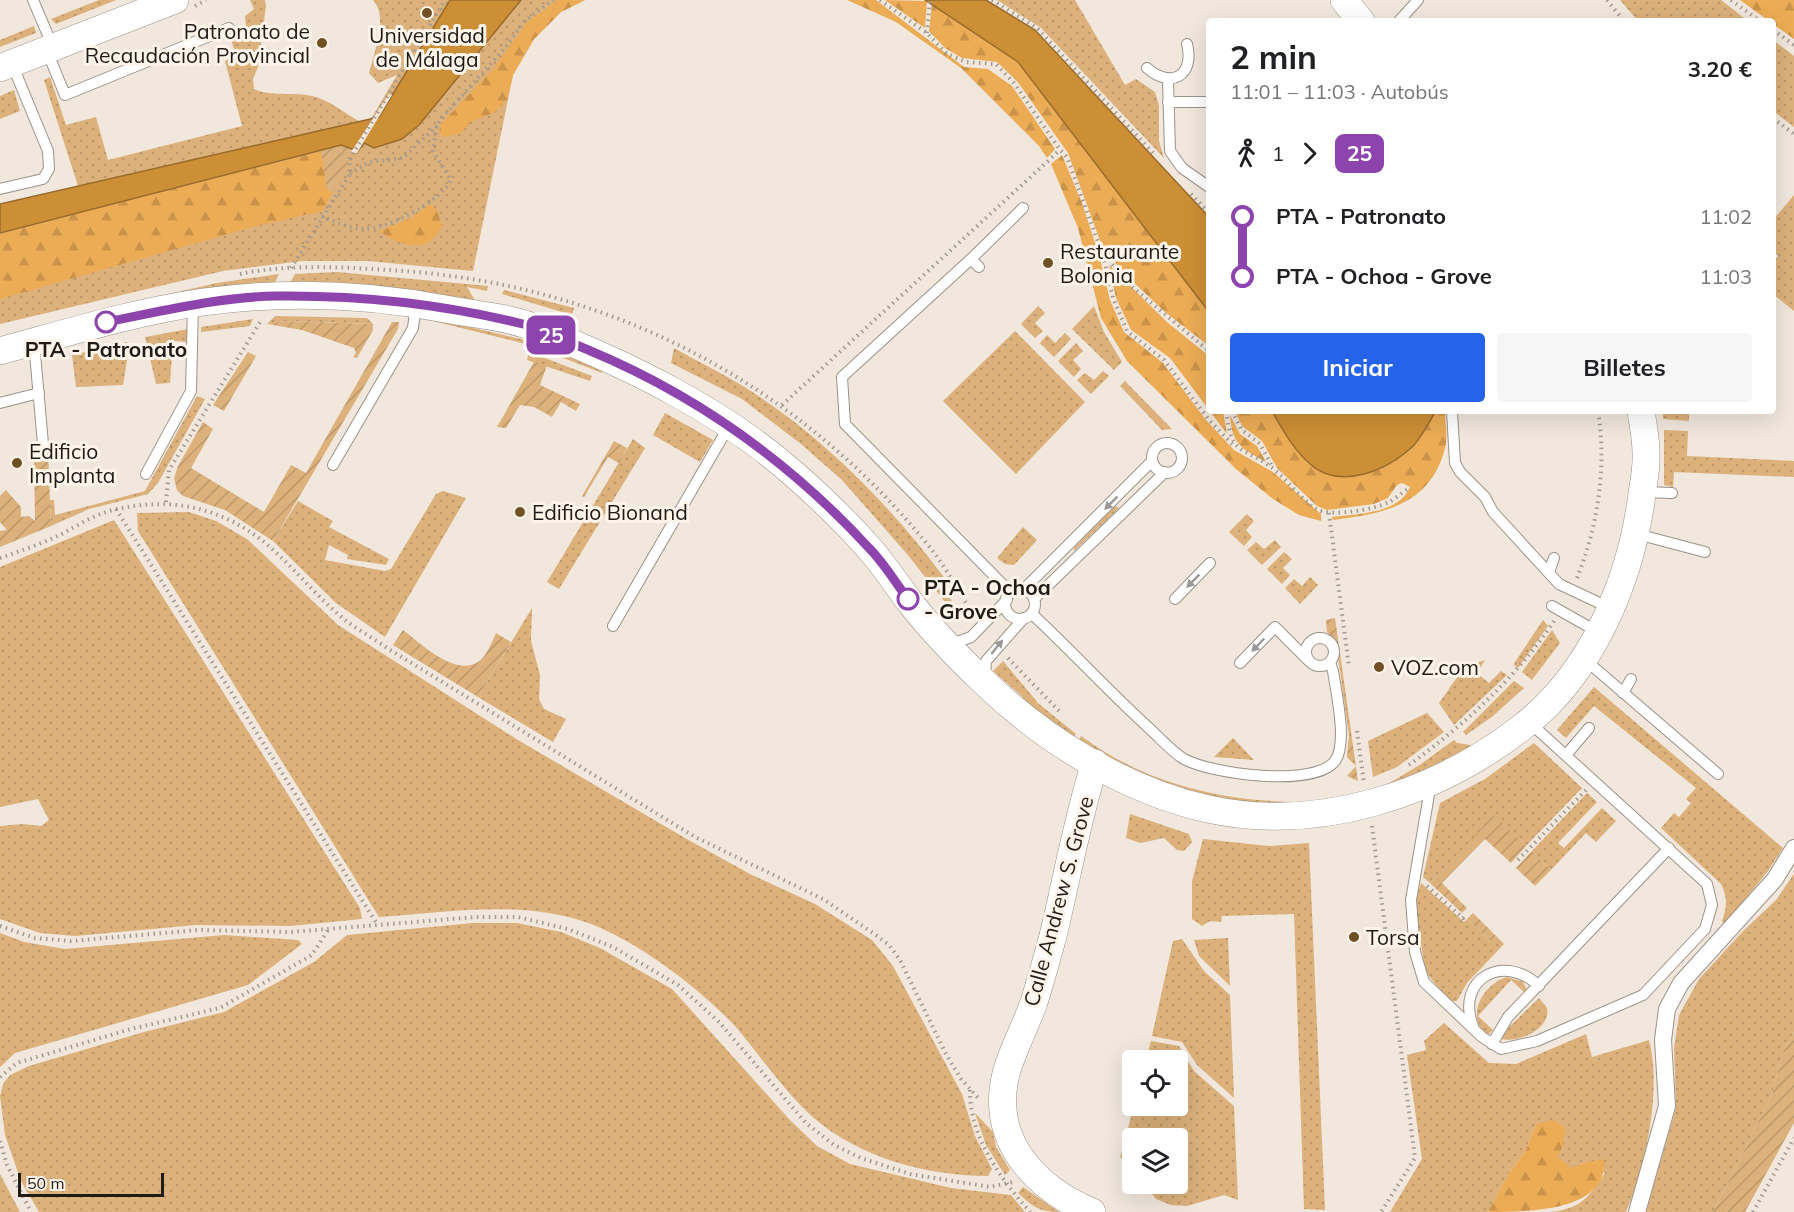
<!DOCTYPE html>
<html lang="es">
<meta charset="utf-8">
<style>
:root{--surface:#fff;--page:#f6f6f6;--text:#202124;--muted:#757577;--accent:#2563eb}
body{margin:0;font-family:Mulish,sans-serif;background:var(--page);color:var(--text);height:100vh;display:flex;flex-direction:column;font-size:22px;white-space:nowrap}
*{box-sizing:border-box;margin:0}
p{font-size:20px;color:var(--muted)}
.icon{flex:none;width:33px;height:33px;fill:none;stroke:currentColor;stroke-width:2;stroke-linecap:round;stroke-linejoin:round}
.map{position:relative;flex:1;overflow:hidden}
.side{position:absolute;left:1206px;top:18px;width:570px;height:396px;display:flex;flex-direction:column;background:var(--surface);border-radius:6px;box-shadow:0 6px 24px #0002}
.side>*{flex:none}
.badge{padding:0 12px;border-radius:9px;font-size:21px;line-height:39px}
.controls{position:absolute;left:1122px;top:1050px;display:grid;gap:12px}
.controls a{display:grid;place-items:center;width:66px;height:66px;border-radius:6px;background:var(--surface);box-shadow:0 6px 24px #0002;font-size:30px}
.scale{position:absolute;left:18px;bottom:15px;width:146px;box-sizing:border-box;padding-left:6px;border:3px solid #1f1c18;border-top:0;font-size:16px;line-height:21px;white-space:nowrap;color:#1f1c18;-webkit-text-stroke:4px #fef4e9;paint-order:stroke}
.map>.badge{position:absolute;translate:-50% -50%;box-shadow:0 0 0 3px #fff}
.legs{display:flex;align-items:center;gap:9px;height:66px;padding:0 24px;font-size:20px}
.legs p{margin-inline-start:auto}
.headline{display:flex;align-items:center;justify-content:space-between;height:102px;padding:0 24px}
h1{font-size:33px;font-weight:700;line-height:45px}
.button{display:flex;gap:12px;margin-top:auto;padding:12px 24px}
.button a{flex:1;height:69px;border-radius:6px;background:var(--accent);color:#fff;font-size:24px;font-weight:700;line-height:69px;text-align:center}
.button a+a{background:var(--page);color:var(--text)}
ul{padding:0 24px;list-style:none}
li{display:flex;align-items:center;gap:21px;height:60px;font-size:22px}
li i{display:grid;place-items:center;width:9px;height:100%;margin:0 8px;background:currentColor}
li i::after{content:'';width:15px;height:15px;margin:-8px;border:4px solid;border-radius:50%;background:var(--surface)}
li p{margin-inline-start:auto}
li:first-child i{background:linear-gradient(#0000 50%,currentColor 0)}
li:last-child i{background:linear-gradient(currentColor 50%,#0000 0)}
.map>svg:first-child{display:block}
</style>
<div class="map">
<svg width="1794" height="1212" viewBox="0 0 1794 1212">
<defs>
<pattern id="grass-dots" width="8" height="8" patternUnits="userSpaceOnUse" patternTransform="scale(1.5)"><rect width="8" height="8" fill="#dcb17b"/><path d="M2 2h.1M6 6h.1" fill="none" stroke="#bc986a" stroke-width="1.8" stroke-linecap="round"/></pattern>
<pattern id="forest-firs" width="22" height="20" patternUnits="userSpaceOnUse" patternTransform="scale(1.5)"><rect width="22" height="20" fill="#ecac55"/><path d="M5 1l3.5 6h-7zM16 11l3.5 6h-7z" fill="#ca9349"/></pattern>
<pattern id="garden-furrows" width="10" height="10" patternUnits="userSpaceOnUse" patternTransform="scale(1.5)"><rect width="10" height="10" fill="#dcb17b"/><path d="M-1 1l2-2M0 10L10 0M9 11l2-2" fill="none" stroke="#bc986a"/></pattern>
</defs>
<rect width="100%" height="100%" fill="#f1e7dc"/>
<!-- grass -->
<g fill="url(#grass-dots)">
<path d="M99 0H116L56 24 51 19Z"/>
<path d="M250 0H265L266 6 258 67 253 79 254 89C273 98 298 90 319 98 333 103 346 114 359 121L371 119 397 75 378 83 369 73C374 53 389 17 373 0H585L561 12 534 39 513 75 473 271 368 261H302L223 271 0 324V204L78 186 44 80 50 77 66 125 96 117 108 160 242 126 225 61 236 54 230 38 247 35 245 16 254 9Z"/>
<path d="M997 0H1075L1125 85 1136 79 1155 92 1159 105V141L1164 158 1041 28Z"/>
<path d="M1620 0H1721L1748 21H1638Z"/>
<path d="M34 26 36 33 0 47V40Z"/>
<path d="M1773 40 1794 56V127L1773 111Z"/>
<path d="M14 90 20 111 0 119V96Z"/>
<path d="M1794 195V311L1773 294V262L1778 256 1773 251V220Z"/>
<path d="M337 272 488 286 487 291 467 287 477 304 289 285 295 274Z"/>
<path d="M279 274 274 284 133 302 217 283Z"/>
<path d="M504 290 574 308 572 315 502 294Z"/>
<path d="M1038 306 1045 313 1035 323 1043 331 1035 338 1021 324Z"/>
<path d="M1094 306 1104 332 1122 362 1114 370 1072 329Z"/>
<path d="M275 316 367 318 373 324 285 321 267 324Z"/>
<path d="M253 319 250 326 201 332V327Z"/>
<path d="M435 319 529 341 601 370 602 373 530 345 433 321Z"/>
<path d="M188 329V342L173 341 170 383 156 384 145 337Z"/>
<path d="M1015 331 1085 402 1016 474 943 401Z"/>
<path d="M1065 333 1071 339 1054 357 1040 343 1047 335 1055 343Z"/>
<path d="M127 342 128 355 123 385 76 387 72 355Z"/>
<path d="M1076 343 1083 351 1073 360 1081 369 1074 377 1058 361Z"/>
<path d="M674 348C697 361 722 373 746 388 823 436 892 507 946 580L940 584 962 616 959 620 907 554 842 480 801 444 742 399 671 363Z"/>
<path d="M529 352 592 376 590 381 527 360Z"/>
<path d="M1103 371 1109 376 1091 394 1077 380 1085 373 1094 380Z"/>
<path d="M1125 381 1172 429 1162 430 1120 386Z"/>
<path d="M197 396 205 399 158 483 148 494 89 509 51 526 50 500H54L55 515 145 491Z"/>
<path d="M1663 411H1689V421L1663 419Z"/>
<path d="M665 413 713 440 700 462 653 435Z"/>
<path d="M1664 430 1688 431 1687 456 1794 461V477L1674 472 1673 487 1664 485Z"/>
<path d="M633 439 645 448 559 589 547 582Z"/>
<path d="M443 491 466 498 385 637 336 603 273 541 298 501 333 521 329 527 389 559 386 565 347 559 348 555 329 545 325 560 385 571 391 569 436 494Z"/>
<path d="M1115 506 1119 508 1074 551V548Z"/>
<path d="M189 512 216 521 247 539 338 625 518 740 685 838 750 874 815 904 872 940 893 966 962 1094 975 1136 992 1169 988 1176C928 1176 861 1158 815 1119 788 1096 759 1054 735 1026 699 988 640 943 591 924 524 899 448 912 379 917L138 531 137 513Z"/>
<path d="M1247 514 1254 521 1246 530 1252 537 1244 546 1229 532Z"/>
<path d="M114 520 360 908 362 919 290 926 196 925 75 936 40 933 0 919V826L23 824 41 826 49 820 38 799 0 807V567Z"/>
<path d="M1023 527 1037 540 1014 565 1005 564 997 558Z"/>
<path d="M1275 540 1281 547 1262 565 1247 550 1256 542 1264 549Z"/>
<path d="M1284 552 1292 559 1283 568 1290 575 1282 584 1267 569Z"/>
<path d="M1310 577 1318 585 1300 604 1285 588 1294 579 1302 586Z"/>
<path d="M532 608 531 641 540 675 539 699 544 709 566 719 553 742 478 697Z"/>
<path d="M1543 620 1548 626 1518 668 1514 665 1515 662Z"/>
<path d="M1552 630 1560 643 1532 680 1522 672Z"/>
<path d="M1485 660 1477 673 1489 683 1501 671 1507 675 1454 725 1439 703C1457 680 1455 671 1485 660Z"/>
<path d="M1003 661 1038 703 1076 734 1073 738 1021 701 1023 697 993 671Z"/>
<path d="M1514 681 1524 688 1493 716 1466 735 1463 732Z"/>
<path d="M1594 687 1783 848 1768 871 1724 925 1722 921C1727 907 1728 898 1721 884L1661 828 1674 813 1679 817 1691 803 1686 799 1696 788 1594 706 1566 738 1557 730Z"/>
<path d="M1427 713 1444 732 1397 767 1373 777 1368 741Z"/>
<path d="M1081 736C1144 783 1220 801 1297 802L1296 805 1223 800 1148 779 1078 742Z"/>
<path d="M1233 738 1254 760 1214 757Z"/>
<path d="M1454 740 1457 743 1477 746 1452 762 1388 784 1421 764Z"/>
<path d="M1534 743 1582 788 1526 846 1494 816 1430 883 1423 877 1440 803 1485 779Z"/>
<path d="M1587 793 1597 802 1558 843 1564 848 1602 808 1616 821 1596 842 1586 833 1551 870 1532 851Z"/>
<path d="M1130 814 1189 834 1192 842 1184 851 1177 850 1164 838 1140 843 1126 838Z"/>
<path d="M1203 839 1269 846 1309 843 1325 1210 1304 1209 1294 914 1222 916 1221 922 1210 921 1202 926 1192 919V881Z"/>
<path d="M1794 874V1032L1782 1054 1772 1095 1713 1212H1646L1676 1108 1674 1048 1679 1015 1699 979 1742 932 1776 900Z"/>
<path d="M1421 883 1464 922 1467 919 1490 941 1496 936 1504 944 1467 983 1457 1001H1452L1441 991 1425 971 1415 902Z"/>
<path d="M473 923H517L561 932 600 948 672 989 790 1120 817 1146 850 1164 951 1188 1011 1195 1025 1212H39L21 1181 5 1135 0 1096 3 1084 10 1075 29 1066 144 1032 224 1012 314 962 347 935Z"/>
<path d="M0 933 24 942 65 949 224 935 298 940 302 944 248 985 15 1053 0 1067Z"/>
<path d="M1228 938 1230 986 1199 956 1194 940Z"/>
<path d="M1182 939 1204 971 1230 995 1234 1098 1197 1065 1182 1042 1152 1036 1173 941Z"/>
<path d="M1507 977 1523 982 1527 990 1524 992 1511 980 1478 1016 1493 1030 1488 1035C1464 1017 1483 984 1507 977Z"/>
<path d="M1539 998 1547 1008C1551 1029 1519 1043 1501 1039L1510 1026Z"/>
<path d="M1444 1023 1489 1063 1516 1064 1586 1034 1592 1057 1649 1040C1662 1089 1646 1166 1626 1212H1551C1582 1208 1588 1198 1605 1173L1587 1162 1571 1169 1557 1157 1563 1145 1536 1124 1525 1152 1509 1173 1488 1212H1390L1422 1159 1407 1055 1426 1050 1424 1041Z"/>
<path d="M1151 1041 1179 1046 1194 1071 1234 1106 1238 1200 1224 1195 1187 1206 1171 1205 1156 1199 1145 1184H1178V1138H1132V1156L1120 1158 1134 1106H1178V1060H1146Z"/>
<path d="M975 1113 993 1132 996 1147 1010 1170 1005 1175 986 1145Z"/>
<path d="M0 1174 20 1212H0Z"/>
<path d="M1023 1187 1059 1212C1039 1212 1032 1206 1018 1193Z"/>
</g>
<!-- forest -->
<g fill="url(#forest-firs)">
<path d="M558 0H585L561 12 534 39 513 75 507 99 495 112 471 122 459 134 443 137 439 133 441 124 494 68 527 22Z"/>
<path d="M847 0H876L964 67 988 69 1012 86 1055 149 1047 158 1039 146 961 68 896 22Z"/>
<path d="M885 0 927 1 925 28Z"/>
<path d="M1740 0H1794V39L1773 24V21H1769Z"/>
<path d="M932 4 1018 62 1209 312V346L1165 312 1130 279 1103 249 1068 153 1017 81 997 62 962 58 945 48 929 31Z"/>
<path d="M321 151 327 190 333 192 322 211 256 226 0 299V232Z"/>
<path d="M1062 155 1082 203 1099 255 1110 300 1124 332 1163 363 1206 420 1234 450 1273 472 1321 514V521L1299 515 1273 499 1236 469 1127 361 1101 318 1078 228 1051 164Z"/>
<path d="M430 204 437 210 442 227C438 231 434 239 429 242 414 250 391 241 380 231L411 218Z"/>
<path d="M1109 265 1167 322 1209 356V411H1223L1227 434 1170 358 1131 330 1116 298Z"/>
<path d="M1235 411H1272C1283 430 1293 449 1309 464 1340 490 1394 469 1417 441 1423 433 1429 423 1434 414L1445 411C1445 422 1448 437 1445 448 1431 505 1383 514 1333 520L1332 517C1356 514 1399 514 1410 487L1402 483 1397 485 1388 498 1374 504 1327 510 1317 506 1277 468 1262 441 1242 426Z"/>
<path d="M1230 415 1240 434 1257 446 1266 462C1241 448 1232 445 1230 415Z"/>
<path d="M1553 1120 1565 1128 1563 1145 1558 1157 1571 1168 1587 1162 1604 1159C1609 1212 1528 1212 1488 1212L1509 1173 1525 1152 1536 1124Z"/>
</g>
<!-- garden -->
<g fill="url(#garden-furrows)">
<path d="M342 145 352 149 347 159 348 170 333 192 327 190 321 151Z"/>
<path d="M285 321 373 324V330L357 358 353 357 356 353 354 348 302 330 267 324Z"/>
<path d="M392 322H399L398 329 273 541 225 510 183 496 177 490 174 478 178 466 203 422 213 429 191 468 264 512 291 465 306 473Z"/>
<path d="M248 352 256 356 224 411 213 405Z"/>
<path d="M534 362 547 365 540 385 580 404 576 411 561 402 552 417 534 407 520 405 506 428 497 427Z"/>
<path d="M614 441 627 448 619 463 608 457 584 497 582 496Z"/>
<path d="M34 451H48L51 526 0 547V531L7 530 0 522V496L6 490 21 507V517L29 516 35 521Z"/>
<path d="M1335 618 1358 781 1347 776 1356 766 1347 757 1349 736 1336 642 1327 632 1326 620Z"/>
<path d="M403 630C420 643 455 677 478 662 486 657 492 642 496 633L511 642 478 697 393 645Z"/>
<path d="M1494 815 1526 846 1511 863 1485 839 1442 883 1467 908 1462 913 1430 883Z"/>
<path d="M1532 851 1551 870 1535 886 1516 868Z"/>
<path d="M1473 913 1496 936 1490 941 1467 919Z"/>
<path d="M1794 1032V1123L1745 1212H1713L1772 1095 1782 1054Z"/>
</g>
<!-- water -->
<g fill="#cd8f36" stroke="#996c2d" stroke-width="1.5">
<path d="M450 0H521L419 125 402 139 374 148 364 143 358 151 341 145 0 233V204L379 117Z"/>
<path d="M925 0H986L1035 30 1209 217V312L1018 62Z"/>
<path d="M1272 411H1432L1434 414C1428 424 1422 436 1414 445 1389 470 1340 491 1310 464 1293 449 1283 430 1272 411Z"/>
</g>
<!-- pier -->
<path fill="#f1e7dc" d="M389 94 392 95 357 153 351 152Z"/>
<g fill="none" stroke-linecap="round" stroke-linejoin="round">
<!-- service casing -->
<g stroke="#9b9288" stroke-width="12">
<g id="service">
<path d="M33 0 53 47"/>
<path d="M1399 21 1418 0"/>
<path d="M47 51 65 95 229 28"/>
<path d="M1147 68C1171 89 1195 76 1187 44"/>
<path d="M1168 80 1170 151 1182 168 1209 187"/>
<path d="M1168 102H1209"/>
<path d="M0 189 43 179 49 169 48 151 12 64"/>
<path d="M971 259 1023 208"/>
<path d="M979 267 971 259 842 377 845 424 1011 593"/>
<path d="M34 342 43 444"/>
<path d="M0 403 39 393"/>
<path d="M1452 411 1455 463 1460 472 1485 497 1493 512 1559 584 1610 608"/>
<circle cx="1167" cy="458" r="15"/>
<path d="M333 465 413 328 416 304"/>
<path d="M146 474 191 391 193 304"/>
<path d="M1642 492 1672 493"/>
<path d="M1637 534 1705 552"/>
<path d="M1549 572 1554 558"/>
<circle cx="1020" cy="604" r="15"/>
<path d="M1023 590 1152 461"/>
<path d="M1034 599 1165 472"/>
<path d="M1175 599 1210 563"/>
<path d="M1552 606 1598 632"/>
<path d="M1032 614C1072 651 1109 692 1150 729 1161 739 1172 752 1184 759 1211 774 1314 788 1335 761 1348 743 1336 692 1333 671L1330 663"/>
<path d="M613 626 729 426"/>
<circle cx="1320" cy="652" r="14"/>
<path d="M949 645 971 637 1007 600"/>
<path d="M1583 658 1718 774"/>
<path d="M1240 663 1275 627 1308 660"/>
<path d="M985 677 986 661 1024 618"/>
<path d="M1623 693 1631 679"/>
<path d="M1566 755 1589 728"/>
<path d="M1431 783 1411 900 1415 952 1424 982 1482 1037 1501 1049 1537 1041 1643 995 1705 929 1712 905 1707 884 1529 722"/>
<path d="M1473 1026C1455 979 1504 952 1539 986"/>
<path d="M1492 1044 1508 1017 1669 848"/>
</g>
</g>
<!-- pedestrian casing -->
<g stroke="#9b9288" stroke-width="18">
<path id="pedestrian" d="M1637 1212 1667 1106 1663 1040 1667 1009 1681 983 1775 879 1794 848"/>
</g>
<!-- tertiary casing -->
<g stroke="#9b9288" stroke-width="28">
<g id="tertiary">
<path d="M1344 0 1361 21"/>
<path d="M0 68 175 0"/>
<path d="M0 351C67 333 134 312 203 302 284 291 370 294 451 310 478 315 508 317 533 327 624 363 721 409 795 475 820 497 846 522 869 548 885 566 898 587 913 606 934 633 959 658 984 682 1044 740 1126 791 1208 809 1318 833 1434 795 1521 728 1592 674 1631 580 1642 494 1644 480 1647 466 1646 452 1646 439 1643 425 1641 411"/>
<path d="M1092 1212C1033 1187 988 1138 1007 1070 1014 1047 1026 1025 1034 1002 1041 980 1047 958 1053 936 1067 878 1077 820 1095 763"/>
</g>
</g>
<!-- path -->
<g stroke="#a19a91" stroke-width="4" stroke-dasharray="1.5 4.5" stroke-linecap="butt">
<path d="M880 0 927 33 947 54 966 62 996 64 1014 83 1060 150 1067 157 1102 253 1131 286 1209 351"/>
<path d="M992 0 1037 28 1155 155"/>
<path d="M1607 0 1624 21"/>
<path d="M1731 0 1760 21"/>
<path d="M195 6 206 0"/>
<path d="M1773 30 1794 45"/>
<path d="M927 33 930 0"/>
<path d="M1773 118 1794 134"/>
<path d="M350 174 369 162 403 158 437 126"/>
<path d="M1191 194 1209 213"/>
<path d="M322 216C334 222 349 228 363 229 387 230 441 201 451 180L433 151 437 125 449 110 504 49 525 21 553 0"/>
<path d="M1103 255 1113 298 1127 331 1164 360 1209 420 1235 447"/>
<path d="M291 268 350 174 349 160 445 0"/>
<path d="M240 274C288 264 340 267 389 270 604 282 797 381 932 550 947 570 960 593 973 615"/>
<path d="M782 405 1060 150"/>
<path d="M1226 411C1232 460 1244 445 1275 470 1289 482 1301 499 1316 509 1330 517 1374 510 1389 502 1395 499 1401 493 1408 489"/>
<path d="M1232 411 1241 429 1260 444 1273 468"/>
<path d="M166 502 169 470 262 319"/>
<path d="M116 509 377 924"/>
<path d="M1329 513 1349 667"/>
<path d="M0 558C20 551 41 544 60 535 77 526 93 515 113 510 171 496 224 507 270 547 296 570 318 598 345 620 358 630 373 638 387 648L695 837 823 899 873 933 889 945 900 960 946 1054 961 1079 980 1100"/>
<path d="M1577 578C1598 526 1607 466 1598 411"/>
<path d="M1008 658 1061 713"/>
<path d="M1357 731 1364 783"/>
<path d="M1409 765C1464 725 1516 678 1554 621"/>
<path d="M1372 826 1415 1158 1381 1212"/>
<path d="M1518 860 1586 790"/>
<path d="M1427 886 1463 918 1467 914"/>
<path d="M0 926 35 938 71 941 198 930 291 932 476 917H518L568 929 613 947 678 985 719 1022 806 1123 834 1145 861 1158 910 1174 990 1187 1013 1182"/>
<path d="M0 1077 17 1063 131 1029 220 1008 312 955 328 930"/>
<path d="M970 1090C969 1136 1001 1179 1030 1212"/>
<path d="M0 1141 7 1165 31 1212"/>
<path d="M1753 1212 1794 1138"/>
</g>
<!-- service -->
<use href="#service" stroke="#fff" stroke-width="10"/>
<!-- pedestrian -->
<use href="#pedestrian" stroke="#fff" stroke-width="16"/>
<!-- tertiary -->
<use href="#tertiary" stroke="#fff" stroke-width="27"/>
</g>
<!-- one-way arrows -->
<defs><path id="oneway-solid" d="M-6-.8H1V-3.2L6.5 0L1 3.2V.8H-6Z" transform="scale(1.5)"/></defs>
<g fill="#9a9997">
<use href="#oneway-solid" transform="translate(1111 503) rotate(135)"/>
<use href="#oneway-solid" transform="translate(1193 581) rotate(135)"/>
<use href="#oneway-solid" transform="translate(1258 645) rotate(134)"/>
<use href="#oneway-solid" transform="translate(997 647) rotate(-51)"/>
</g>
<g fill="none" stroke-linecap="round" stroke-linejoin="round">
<!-- line-1 casing -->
<g stroke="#fff" stroke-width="14">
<path id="line-1" d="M106 322C163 311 219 297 276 296 359 295 443 304 523 324 545 329 566 341 586 349 695 394 790 462 869 548 884 563 895 582 908 599"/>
</g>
<!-- line-1 -->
<use href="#line-1" stroke="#8e44ad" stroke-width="9"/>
</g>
<!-- markers -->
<g fill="#705126" stroke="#fef4e9" stroke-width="2">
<circle cx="427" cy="13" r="6"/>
<circle cx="322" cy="43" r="6"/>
<circle cx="1048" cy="263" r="6"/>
<circle cx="17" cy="463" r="6"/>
<circle cx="520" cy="512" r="6"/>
<circle cx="1379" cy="667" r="6"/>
<circle cx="1354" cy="937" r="6"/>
</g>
<g fill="#fff" stroke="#8e44ad" stroke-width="3">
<circle cx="106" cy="322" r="10"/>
<circle cx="908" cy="599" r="10"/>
</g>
<g text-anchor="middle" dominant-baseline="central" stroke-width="6" stroke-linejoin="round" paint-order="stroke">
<!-- poi labels -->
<g font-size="21" fill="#1f1c18" stroke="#fef4e9" text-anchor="start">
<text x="310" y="31" text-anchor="end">Patronato de<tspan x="310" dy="24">Recaudación Provincial</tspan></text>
<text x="427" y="35" text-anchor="middle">Universidad<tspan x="427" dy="24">de Málaga</tspan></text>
<text x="1060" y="251">Restaurante<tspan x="1060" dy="24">Bolonia</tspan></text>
<text x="29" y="451">Edificio<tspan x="29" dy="24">Implanta</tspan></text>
<text x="532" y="512">Edificio Bionand</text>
<text x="1391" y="667">VOZ.com</text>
<text x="1366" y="937">Torsa</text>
</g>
<!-- stop labels -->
<g font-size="21" font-weight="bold" fill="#1f1c18" stroke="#fef4e9">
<text x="106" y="349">PTA - Patronato</text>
<text x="924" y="587" text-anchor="start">PTA - Ochoa<tspan x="924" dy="24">- Grove</tspan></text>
</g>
<!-- street labels -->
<g font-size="21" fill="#1f1c18" stroke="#fef4e9">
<text transform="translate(1058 901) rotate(-75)">Calle Andrew S. Grove</text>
</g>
</g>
</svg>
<div class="controls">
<a><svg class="icon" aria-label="locate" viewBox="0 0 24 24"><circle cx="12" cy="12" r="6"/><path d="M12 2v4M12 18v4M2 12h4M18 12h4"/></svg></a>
<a><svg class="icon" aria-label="layers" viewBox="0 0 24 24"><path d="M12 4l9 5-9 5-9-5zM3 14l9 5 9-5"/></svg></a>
</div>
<div class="scale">50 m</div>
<b class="badge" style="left:551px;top:335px;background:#8e44ad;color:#fff">25</b>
<section class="side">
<div class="headline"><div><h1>2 min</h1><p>11:01 – 11:03 · Autobús</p></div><b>3.20 €</b></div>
<div class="legs"><svg class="icon" aria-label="walk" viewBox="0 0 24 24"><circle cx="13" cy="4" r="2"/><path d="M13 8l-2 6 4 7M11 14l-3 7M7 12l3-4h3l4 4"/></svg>1<svg class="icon" aria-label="forward" viewBox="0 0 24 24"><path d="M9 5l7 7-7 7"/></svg><b class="badge" style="background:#8e44ad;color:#fff">25</b></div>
<ul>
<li><i style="color:#8e44ad"></i><b>PTA - Patronato</b><p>11:02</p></li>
<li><i style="color:#8e44ad"></i><b>PTA - Ochoa - Grove</b><p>11:03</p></li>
</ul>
<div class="button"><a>Iniciar</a><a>Billetes</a></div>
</section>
</div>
